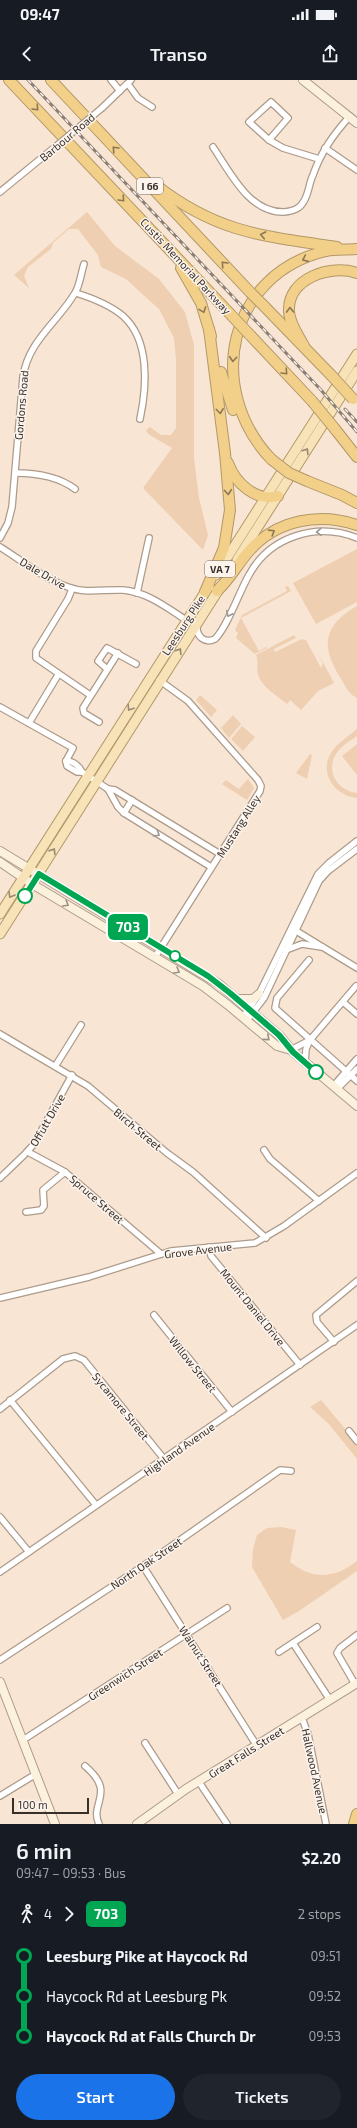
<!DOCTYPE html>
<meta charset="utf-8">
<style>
:root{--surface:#171b24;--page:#20242c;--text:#f1f3f6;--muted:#9ea1a6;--accent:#1a73e8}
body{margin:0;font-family:"Exo 2",sans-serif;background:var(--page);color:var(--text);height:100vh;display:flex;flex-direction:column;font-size:15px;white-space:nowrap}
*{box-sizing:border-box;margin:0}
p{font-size:13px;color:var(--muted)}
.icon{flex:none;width:22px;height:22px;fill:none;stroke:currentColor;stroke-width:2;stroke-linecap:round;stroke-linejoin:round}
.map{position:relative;height:1744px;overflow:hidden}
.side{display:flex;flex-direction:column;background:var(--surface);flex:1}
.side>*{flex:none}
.badge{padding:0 8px;border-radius:6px;font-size:14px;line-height:26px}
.scale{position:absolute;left:12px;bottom:10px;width:77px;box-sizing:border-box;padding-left:4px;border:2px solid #38302a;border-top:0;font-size:11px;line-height:14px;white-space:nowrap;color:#38302a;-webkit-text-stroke:3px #fcf4ed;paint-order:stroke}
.map>.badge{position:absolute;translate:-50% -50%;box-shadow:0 0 0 2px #fff}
.legs{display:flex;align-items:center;gap:6px;height:44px;padding:0 16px;font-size:13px}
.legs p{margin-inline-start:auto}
.summary{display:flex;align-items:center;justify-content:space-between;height:68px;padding:0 16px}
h1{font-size:22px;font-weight:600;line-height:30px}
.cta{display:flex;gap:8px;margin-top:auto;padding:8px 16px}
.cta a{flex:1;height:46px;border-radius:24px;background:var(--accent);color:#fff;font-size:16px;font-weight:600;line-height:46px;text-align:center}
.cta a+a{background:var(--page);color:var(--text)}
ul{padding:0 16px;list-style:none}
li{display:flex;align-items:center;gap:14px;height:40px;font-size:15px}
li i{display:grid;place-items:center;width:6px;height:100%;margin:0 5px;background:currentColor}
li i::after{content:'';width:10px;height:10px;margin:-5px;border:3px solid;border-radius:50%;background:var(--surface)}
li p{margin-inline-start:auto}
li:first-child i{background:linear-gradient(#0000 50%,currentColor 0)}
li:last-child i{background:linear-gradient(currentColor 50%,#0000 0)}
.status{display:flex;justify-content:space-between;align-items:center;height:28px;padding:0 20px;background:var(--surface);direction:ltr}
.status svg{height:11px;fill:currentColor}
header{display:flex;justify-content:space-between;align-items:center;height:52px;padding:0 16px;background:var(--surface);font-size:18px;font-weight:600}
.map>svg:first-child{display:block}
</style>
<div class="status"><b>09:47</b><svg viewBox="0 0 49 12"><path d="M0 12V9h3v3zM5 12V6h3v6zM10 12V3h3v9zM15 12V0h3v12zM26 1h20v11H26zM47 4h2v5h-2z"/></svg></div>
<header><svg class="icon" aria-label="back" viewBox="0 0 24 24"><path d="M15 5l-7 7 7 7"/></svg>Transo<svg class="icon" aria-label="share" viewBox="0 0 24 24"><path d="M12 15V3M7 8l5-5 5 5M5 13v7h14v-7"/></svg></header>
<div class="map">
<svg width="357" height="1744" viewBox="0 0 357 1744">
<rect width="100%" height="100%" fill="#f8e5d4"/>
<!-- green -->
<g fill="#efcfb1">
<path d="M87 132 115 166 159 199 185 232 194 265V378L199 418 208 455 203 470 143 408 172 368 148 354 146 350 150 347 161 355H171L176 348V279L174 258 159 229 150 221 126 199 101 187 98 175 78 149H69L53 163 51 169 28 187 24 196 29 208 14 195Z"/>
<path d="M357 469V522L316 544 293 503Z"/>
<path d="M288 506 291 511 241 538 259 571 266 567 267 568 255 574 236 558 238 553 235 550 242 535 287 511 285 507Z"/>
<path d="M357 526V618C348 614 345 605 340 597 320 565 324 545 357 526Z"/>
<path d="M294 555 296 558 274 569 275 572 302 559 306 560 321 588 323 584 318 573 334 603 318 611 301 630 290 620 287 624C279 617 260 606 258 594 256 587 259 582 256 575Z"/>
<path d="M200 615 217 630 211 637 196 620Z"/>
<path d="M233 635 241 644 229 658 221 648Z"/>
<path d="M242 646 255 657 243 671 231 659Z"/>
<path d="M357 649V656C350 661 340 667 336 674 325 692 338 711 357 713V718C334 716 317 691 333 670 339 662 349 656 357 649Z"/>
<path d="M357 664V695L342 676Z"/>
<path d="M310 674 312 675 307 699 296 693Z"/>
<path d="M248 699 254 708 247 720 222 704 226 700 239 709Z"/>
<path d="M321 1320 357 1363V1379L329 1344 310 1327Z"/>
<path d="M281 1447 296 1450 290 1482C313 1500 334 1499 357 1481V1491L299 1531 283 1540 252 1487 253 1469 257 1455 267 1448Z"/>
</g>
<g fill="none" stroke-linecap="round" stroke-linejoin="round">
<!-- minor casing -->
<g stroke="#ad9b8b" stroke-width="8">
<g id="minor">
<path d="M111 0 120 11"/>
<path d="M128 4 138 18 152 27"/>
<path d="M271 22 288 38 269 60 249 42Z"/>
<path d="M102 28 131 0"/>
<path d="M269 60 283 68 319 79"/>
<path d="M213 67C230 92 249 133 284 132 293 131 300 129 304 121 309 113 309 103 313 95 321 72 333 55 350 36"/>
<path d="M325 68 357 90"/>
<path d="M0 112 55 67"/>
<path d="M76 213C92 218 110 225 123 236 150 260 147 306 140 339"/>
<path d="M15 393C35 393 59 397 75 409"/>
<path d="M0 458 8 443 12 427 23 297C28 261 58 242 75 213 80 205 81 193 84 184"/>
<path d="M0 467C21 480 44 499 68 507 86 514 105 509 123 510 147 512 166 527 186 540"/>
<path d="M72 509 68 519 36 571V578L90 615"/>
<path d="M137 513 149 458"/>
<path d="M197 545C196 556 204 564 215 559 228 546 239 512 249 495 270 456 317 442 357 458"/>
<path d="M107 589 98 581 107 568 136 584"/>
<path d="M0 627 73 668 66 681"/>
<path d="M99 642 84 633 83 628 118 573"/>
<path d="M29 643 58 595"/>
<path d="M66 681 67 686 77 692H82L108 709 118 727 124 733 132 720"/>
<path d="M66 681C73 681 79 686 82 692"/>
<path d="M108 709 115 710 220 774"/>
<path d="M124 733 211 787"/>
<path d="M293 849 357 888"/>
<path d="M286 870 302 864 322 867"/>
<path d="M155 877 260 711 261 706 258 700 188 621 159 600"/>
<path d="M309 880 277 918 275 928 357 1001"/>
<path d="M343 922 357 934"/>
<path d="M243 937 259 914 318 794 329 783 357 761"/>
<path d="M247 940 264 918 319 801 328 791 357 769"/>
<path d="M0 954 88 1006 167 1073 193 1092 266 1158"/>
<path d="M291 970 310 960"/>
<path d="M357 979 336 1003 337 1009 357 989"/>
<path d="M305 983 306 969 310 960 356 906"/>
<path d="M56 985 81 945"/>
<path d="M264 1070 270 1079 319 1121"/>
<path d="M28 1072 65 1092 161 1174"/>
<path d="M0 1098 24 1075 34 1064 72 995"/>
<path d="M26 1132 41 1130 44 1126 43 1110 65 1092"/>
<path d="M209 1167 211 1176 300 1285"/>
<path d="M0 1218 89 1197 171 1171 255 1163 284 1146 357 1093"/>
<path d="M154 1235 232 1332"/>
<path d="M334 1262 317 1242 316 1235 357 1201"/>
<path d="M10 1320 96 1425"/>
<path d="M0 1329 63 1279 75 1276 84 1280 164 1379"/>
<path d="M349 1351 357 1361"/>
<path d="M0 1437 29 1472"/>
<path d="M143 1486 257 1666"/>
<path d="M0 1492 357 1245"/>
<path d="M293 1563 330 1620"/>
<path d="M279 1572 317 1547"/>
<path d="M0 1580 143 1486 280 1390 291 1391"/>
<path d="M355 1604 337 1573 340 1568 357 1555"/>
<path d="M302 1638 308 1654 326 1744"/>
<path d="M23 1660 227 1528"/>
<path d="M145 1663 178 1714"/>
<path d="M85 1686C117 1713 89 1723 99 1744"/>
<path d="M199 1702 227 1744"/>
<path d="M0 1716 36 1694"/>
</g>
</g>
<!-- secondary casing -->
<g stroke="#ad9b8b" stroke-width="10">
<g id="secondary">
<path d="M303 0 357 43"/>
<path d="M0 771 219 904 279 955 293 972 357 1026"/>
<path d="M0 782 32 804 203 906 228 925 277 966 291 970"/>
<path d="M238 919H253L259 914"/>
<path d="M0 1602 55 1744"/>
<path d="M137 1744 186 1709 357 1603"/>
</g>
</g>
<!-- primary casing -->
<g stroke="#b29868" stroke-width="11">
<g id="primary">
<path d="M237 480 357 291"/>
<path d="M216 495 357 274"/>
<path d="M0 834 209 506"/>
<path d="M0 854 221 506"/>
</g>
</g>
<!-- motorway casing -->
<g stroke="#b29868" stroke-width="12">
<g id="motorway">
<path d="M9 0 234 238"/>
<path d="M51 0 250 212"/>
<path d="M157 106C218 153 263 156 337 167"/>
<path d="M181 188 201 223 211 256"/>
<path d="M263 225 331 295"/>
<path d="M249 254 312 321"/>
<path d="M304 266C298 255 290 244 289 232 287 198 331 184 357 193"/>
<path d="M221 292 233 330"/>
<path d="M335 349 357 377"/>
<path d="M271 379C204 308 228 194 326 171 336 169 346 170 356 169"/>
<path d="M228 383C235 403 256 422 278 416"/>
<path d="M307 401 342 415 357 423"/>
<path d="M217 511C231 498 238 483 250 470 277 440 319 432 357 445"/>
<path d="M205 512 224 468 230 430 225 373 209 249"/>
<path d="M354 1744 357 1734"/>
</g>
</g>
<!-- minor -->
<use href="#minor" stroke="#fff" stroke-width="5.5"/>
<!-- secondary -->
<use href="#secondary" stroke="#fbf1dc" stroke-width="8"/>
<!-- primary -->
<use href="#primary" stroke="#f8e3b9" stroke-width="9"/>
<!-- motorway -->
<use href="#motorway" stroke="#f3d08a" stroke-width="10"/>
<!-- rail casing -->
<g stroke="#8c7f74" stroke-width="3">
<g id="rail">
<path d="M28 0 321 310 357 352"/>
<path d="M345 329 357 342"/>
</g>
</g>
<!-- rail -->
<use href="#rail" stroke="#fcf4ed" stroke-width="1.5" stroke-dasharray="4.5" stroke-linecap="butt"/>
<!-- minor-bridge casing -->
<g stroke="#ad9b8b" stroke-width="8" stroke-linecap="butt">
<path id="minor-bridge" d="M55 67 102 28"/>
</g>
<!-- motorway-bridge casing -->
<g stroke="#b29868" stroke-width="12" stroke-linecap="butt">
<g id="motorway-bridge">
<path d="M250 212 263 225"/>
<path d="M234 238 249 254"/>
<path d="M331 295 353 319"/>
<path d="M312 321 335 349"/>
<path d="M271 379 289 393 307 401"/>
</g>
</g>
<!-- minor-bridge -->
<use href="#minor-bridge" stroke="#fff" stroke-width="5.5"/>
<!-- motorway-bridge -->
<use href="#motorway-bridge" stroke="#f3d08a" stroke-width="10"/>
</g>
<!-- one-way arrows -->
<defs><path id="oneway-chevron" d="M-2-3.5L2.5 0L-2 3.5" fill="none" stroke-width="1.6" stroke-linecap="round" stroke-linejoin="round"/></defs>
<g stroke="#8c7855">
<use href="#oneway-chevron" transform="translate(36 28) rotate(47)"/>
<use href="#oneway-chevron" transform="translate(115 69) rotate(-133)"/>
<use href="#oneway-chevron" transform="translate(122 119) rotate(47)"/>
<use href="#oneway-chevron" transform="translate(263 155) rotate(-169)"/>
<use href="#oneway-chevron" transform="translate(305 179) rotate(156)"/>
<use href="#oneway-chevron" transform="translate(224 184) rotate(-133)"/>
<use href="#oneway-chevron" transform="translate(203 230) rotate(70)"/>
<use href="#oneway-chevron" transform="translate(290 230) rotate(-91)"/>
<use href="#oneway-chevron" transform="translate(233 279) rotate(94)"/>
<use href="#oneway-chevron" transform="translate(285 292) rotate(47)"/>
<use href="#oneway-chevron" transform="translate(220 331) rotate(83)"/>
<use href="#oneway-chevron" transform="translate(228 412) rotate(85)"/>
<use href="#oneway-chevron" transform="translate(272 452) rotate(-32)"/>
</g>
<g stroke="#988a72">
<use href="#oneway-chevron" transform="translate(306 371) rotate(-58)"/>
<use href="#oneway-chevron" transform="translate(179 571) rotate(-58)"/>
<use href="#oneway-chevron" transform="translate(130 628) rotate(122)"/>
<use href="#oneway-chevron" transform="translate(53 771) rotate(-58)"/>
<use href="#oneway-chevron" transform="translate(11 815) rotate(121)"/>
</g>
<g stroke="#9c9894">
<use href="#oneway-chevron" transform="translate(319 452) rotate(177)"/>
<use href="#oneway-chevron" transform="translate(229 534) rotate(117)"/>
<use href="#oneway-chevron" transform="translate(157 754) rotate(32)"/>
</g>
<g stroke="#9a9083">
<use href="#oneway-chevron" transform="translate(66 824) rotate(31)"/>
<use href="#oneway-chevron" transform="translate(177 891) rotate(30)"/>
<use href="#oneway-chevron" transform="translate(267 958) rotate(41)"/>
</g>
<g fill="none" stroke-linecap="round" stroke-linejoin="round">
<!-- line-1 casing -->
<g stroke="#fff" stroke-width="9">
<path id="line-1" d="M25 816 39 794 208 896 230 913 279 955 293 972 316 992"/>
</g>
<!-- line-1 -->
<use href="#line-1" stroke="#00a651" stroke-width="6"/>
</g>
<!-- markers -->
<g fill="#fff" stroke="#00a651" stroke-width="2">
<circle cx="25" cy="816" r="7"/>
<circle cx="175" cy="876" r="5"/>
<circle cx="316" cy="992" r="7"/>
</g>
<g text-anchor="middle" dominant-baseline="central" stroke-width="3" stroke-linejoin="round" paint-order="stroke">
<!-- shield labels -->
<g fill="#fcf4ed" stroke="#736b64" stroke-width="1">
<rect x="137" y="98" width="26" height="16" rx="3"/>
<rect x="205" y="481" width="30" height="16" rx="3"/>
</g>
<g font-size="10" font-weight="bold" fill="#38302a">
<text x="150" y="106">I 66</text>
<text x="220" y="489">VA 7</text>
</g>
<!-- street labels -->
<g font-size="11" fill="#38302a" stroke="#fcf4ed">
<text transform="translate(67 57) rotate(-40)">Barbour Road</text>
<text transform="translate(186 186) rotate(47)">Custis Memorial Parkway</text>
<text transform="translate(21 325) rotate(-85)">Gordons Road</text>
<text transform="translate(43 493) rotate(30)">Dale Drive</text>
<text transform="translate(183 545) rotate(-57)">Leesburg Pike</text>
<text transform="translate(238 746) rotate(-58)">Mustang Alley</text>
<text transform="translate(47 1040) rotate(-60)">Offutt Drive</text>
<text transform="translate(138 1049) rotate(40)">Birch Street</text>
<text transform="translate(97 1119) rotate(41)">Spruce Street</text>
<text transform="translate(198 1170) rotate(-7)">Grove Avenue</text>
<text transform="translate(253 1227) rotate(51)">Mount Daniel Drive</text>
<text transform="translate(193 1284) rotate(51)">Willow Street</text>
<text transform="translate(121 1326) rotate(51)">Sycamore Street</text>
<text transform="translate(179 1369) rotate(-35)">Highland Avenue</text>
<text transform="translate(146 1483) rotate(-34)">North Oak Street</text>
<text transform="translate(201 1576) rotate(57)">Walnut Street</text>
<text transform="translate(125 1594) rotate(-33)">Greenwich Street</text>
<text transform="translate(246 1672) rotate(-32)">Great Falls Street</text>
<text transform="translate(315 1691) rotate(78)">Hallwood Avenue</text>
</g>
</g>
</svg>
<div class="scale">100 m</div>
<b class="badge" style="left:128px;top:847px;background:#00a651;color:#fff">703</b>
</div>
<section class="side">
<div class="summary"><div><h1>6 min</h1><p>09:47 – 09:53 · Bus</p></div><b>$2.20</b></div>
<div class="legs"><svg class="icon" aria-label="walk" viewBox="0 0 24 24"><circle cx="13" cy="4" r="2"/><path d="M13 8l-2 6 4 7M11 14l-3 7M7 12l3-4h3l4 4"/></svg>4<svg class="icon" aria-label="forward" viewBox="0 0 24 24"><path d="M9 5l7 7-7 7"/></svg><b class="badge" style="background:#00a651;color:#fff">703</b><p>2 stops</p></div>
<ul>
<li><i style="color:#00a651"></i><b>Leesburg Pike at Haycock Rd</b><p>09:51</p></li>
<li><i style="color:#00a651"></i><span>Haycock Rd at Leesburg Pk</span><p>09:52</p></li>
<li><i style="color:#00a651"></i><b>Haycock Rd at Falls Church Dr</b><p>09:53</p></li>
</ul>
<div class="cta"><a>Start</a><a>Tickets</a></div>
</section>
